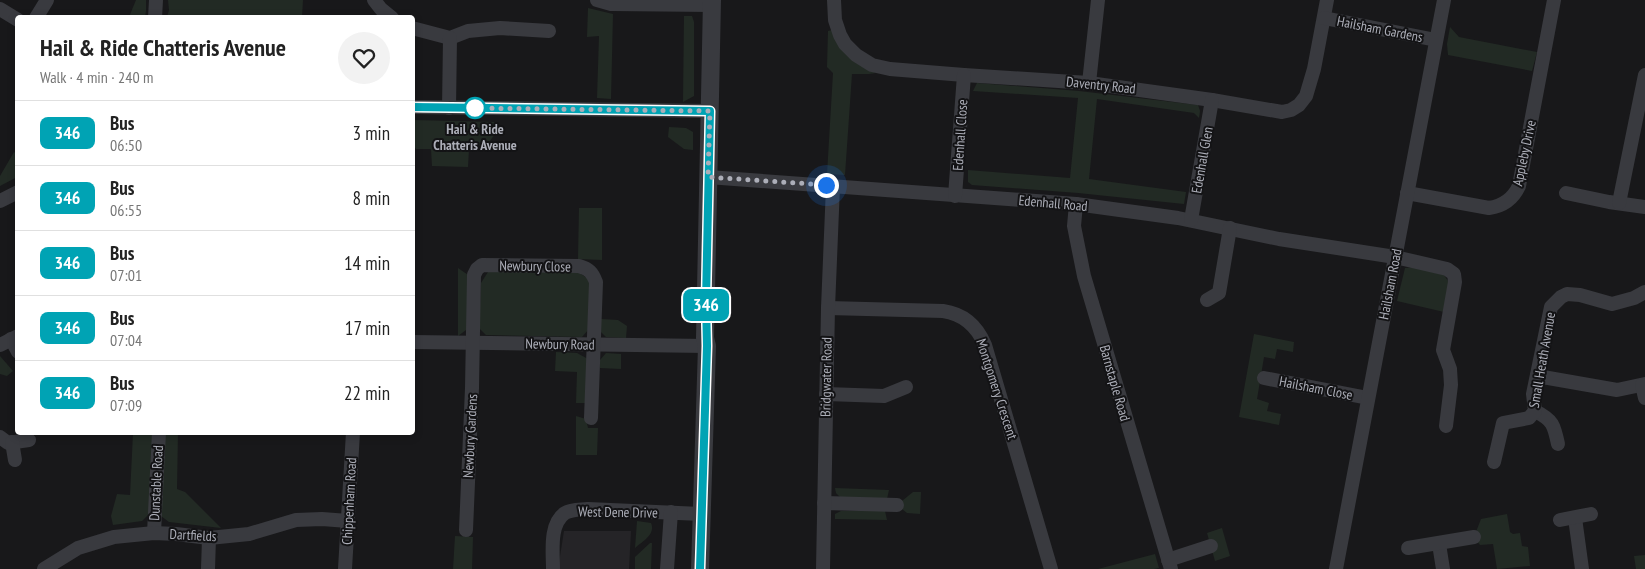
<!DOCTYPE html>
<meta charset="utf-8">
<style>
:root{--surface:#fff;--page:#f2f2f2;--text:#222;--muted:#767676;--line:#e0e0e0}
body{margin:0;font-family:"PT Sans Narrow",sans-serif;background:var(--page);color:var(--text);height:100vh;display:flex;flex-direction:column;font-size:19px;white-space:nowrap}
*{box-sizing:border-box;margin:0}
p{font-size:16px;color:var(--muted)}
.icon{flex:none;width:28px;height:28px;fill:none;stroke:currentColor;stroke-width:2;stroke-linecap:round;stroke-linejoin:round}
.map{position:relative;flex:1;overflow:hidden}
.drawer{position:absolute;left:15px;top:15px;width:400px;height:420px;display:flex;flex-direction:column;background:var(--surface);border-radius:5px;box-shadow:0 2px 8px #0003}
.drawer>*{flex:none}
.badge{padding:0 10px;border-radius:8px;font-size:18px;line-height:32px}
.you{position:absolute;width:25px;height:25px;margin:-12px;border:4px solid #fff;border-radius:50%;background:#1a73e8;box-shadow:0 0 0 8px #1a73e833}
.map>.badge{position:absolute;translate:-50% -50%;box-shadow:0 0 0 2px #fff}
.round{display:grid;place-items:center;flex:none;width:52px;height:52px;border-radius:26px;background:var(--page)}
.summary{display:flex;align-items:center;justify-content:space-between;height:85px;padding:0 25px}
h1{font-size:24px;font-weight:800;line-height:38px}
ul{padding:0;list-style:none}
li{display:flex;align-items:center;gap:15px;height:65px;padding:0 25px;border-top:1px solid var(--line)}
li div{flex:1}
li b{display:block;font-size:19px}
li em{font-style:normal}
li .badge{min-width:55px;font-weight:700;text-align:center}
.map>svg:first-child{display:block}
</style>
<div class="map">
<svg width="1645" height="569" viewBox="0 0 1645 569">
<rect width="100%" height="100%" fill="#18181a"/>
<!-- built -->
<path fill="#252427" d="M564 531H631L629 569H558Z"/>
<!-- green -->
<g fill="#222a24">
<path d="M136 0H146V11L145 17H129Z"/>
<path d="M168 0H303L302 17H167L169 10Z"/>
<path d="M588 8 613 14 611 99 597 98 599 36 587 37Z"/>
<path d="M684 16H692L694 22V96L683 102Z"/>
<path d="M1450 27 1459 37 1537 52 1532 71 1448 55 1447 44Z"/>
<path d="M832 30C844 57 849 60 876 73L869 74H852L845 175 827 174 833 73 827 67 828 31Z"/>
<path d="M977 83 1079 91 1198 105 1200 111 1199 118 1194 113 1097 99 1089 179 1186 192 1184 204 1078 193 972 185 968 182V170L1070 178 1078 98 973 91Z"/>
<path d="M413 120 495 122V134L484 149H469L468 167 432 166 431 149H416L413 145Z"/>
<path d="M669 127 686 128 693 132V150L684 149 668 137Z"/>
<path d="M14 152 17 154V177L0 186V176Z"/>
<path d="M579 208H602V260L578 259Z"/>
<path d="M1417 267 1444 275 1450 284 1444 312 1397 301 1405 268Z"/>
<path d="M458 268 471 277 470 327 458 336Z"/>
<path d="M488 272H578L587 278 590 285 589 329 582 337 486 335 479 328 481 283Z"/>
<path d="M601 319 618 320 627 326 626 338 606 337 601 332Z"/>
<path d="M1254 334 1294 342 1293 352 1277 349 1275 359 1264 357 1257 399 1269 403 1267 411 1281 414 1279 425 1239 417Z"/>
<path d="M556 352 577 353 588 359 587 403H576L577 372 555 371Z"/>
<path d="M606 353 621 354V369L600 368V360Z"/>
<path d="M0 356 13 371 7 376 0 374Z"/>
<path d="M576 416 586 419 588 428H598L597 455H576Z"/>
<path d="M133 433H153L150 513 142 521 113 525 111 516 117 494 130 495Z"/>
<path d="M164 433H178L177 489 185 492 221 528 169 522 161 516Z"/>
<path d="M835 488 889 490 887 499H842L836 493Z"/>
<path d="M913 492H921L920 514 907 513 897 505Z"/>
<path d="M841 511H885L887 520 835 519V514Z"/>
<path d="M1507 514 1510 532 1513 534 1520 533 1522 546 1528 547 1530 566 1497 569 1493 544 1480 545 1474 537 1481 519Z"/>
<path d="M637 521 651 523C656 534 643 541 635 548Z"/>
<path d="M1222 528 1230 556 1215 561 1207 533Z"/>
<path d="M455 536 473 537 472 569H453Z"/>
<path d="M650 543H652L651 569H635V557Z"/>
<path d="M1155 554 1159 568 1154 569H1098Z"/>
<path d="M1645 555V569H1636L1634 556Z"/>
</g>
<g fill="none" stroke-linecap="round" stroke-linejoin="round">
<!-- minor -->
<g stroke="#393a3f" stroke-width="14">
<path d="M374 0 381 9 392 18"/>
<path d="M597 0 611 4 712 5"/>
<path d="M834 0 835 20 840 35 845 44 856 55 872 65 890 69 964 75 1089 83 1212 100 1282 112 1291 110 1299 105 1306 96 1314 69 1327 0"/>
<path d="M0 9 18 20"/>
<path d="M36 18 47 0"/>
<path d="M155 18 156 0"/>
<path d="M1324 18 1436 40"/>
<path d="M412 28 450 38 468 31 500 28 549 31"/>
<path d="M1089 83 1098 0"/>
<path d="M412 107 710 111"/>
<path d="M449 108 450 38"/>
<path d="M708 177 1076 204 1178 218 1279 239 1395 257 1447 269 1454 274 1455 282 1443 350 1450 369 1451 385 1446 426"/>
<path d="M1407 193 1489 208C1503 206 1513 199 1519 186L1554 0"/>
<path d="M1566 193 1609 202 1645 207"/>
<path d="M955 196 964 75"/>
<path d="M0 201 18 192"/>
<path d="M1619 203 1645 75"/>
<path d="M1076 204 1074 226 1084 276 1171 569"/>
<path d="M1191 220 1212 100"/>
<path d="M1207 300 1219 293 1230 228"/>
<path d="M828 308 943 311C964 314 977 326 985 345L1051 569"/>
<path d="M11 339 18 352"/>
<path d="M412 342 707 346"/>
<path d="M0 345 18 336"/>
<path d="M1537 376 1617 390 1645 384"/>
<path d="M1264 378 1368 398"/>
<path d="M1642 385 1645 398"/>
<path d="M826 394 884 396 906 387"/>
<path d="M1535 411C1553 420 1554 425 1558 444"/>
<path d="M0 437 8 443 29 440"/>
<path d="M12 442 15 460"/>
<path d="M1494 462 1503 423 1529 418 1535 411 1533 394 1551 307 1561 297 1567 294 1580 295 1612 304 1634 298 1645 292"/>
<path d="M824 503 897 505"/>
<path d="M1575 518 1582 569"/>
<path d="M1560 520 1591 514"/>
<path d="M466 530 472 388 474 275 477 269 482 265 579 266C589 269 592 272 596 282L591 418"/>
<path d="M154 533 159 432"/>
<path d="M1439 544 1443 569"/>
<path d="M1408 548 1474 537"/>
<path d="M1168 560 1211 546"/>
<path d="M44 569 78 548 114 537 154 533 176 534 209 538 249 534 296 520 322 519 348 521"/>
<path d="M208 569 209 538"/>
<path d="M345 569 353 432"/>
<path d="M553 569C553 552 549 524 565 513 572 509 581 510 588 509L701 514"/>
<path d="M667 569 671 512"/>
<path d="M823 569 828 308 833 186"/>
<path d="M1336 569 1444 0"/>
</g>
<!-- tertiary -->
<path stroke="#393a3f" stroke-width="18" d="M700 569 707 346 705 338 712 0"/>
</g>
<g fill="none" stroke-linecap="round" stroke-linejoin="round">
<!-- line casing -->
<g stroke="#fff" stroke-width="11">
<path id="line" d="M412 107 710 111 706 302 707 346 700 569"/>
</g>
<!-- line -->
<use href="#line" stroke="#00a3b4" stroke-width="8"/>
<!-- walk -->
<path stroke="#acaeb8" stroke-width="5" stroke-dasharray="0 9" d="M475 108H470L710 111 708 177 826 185"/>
</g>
<!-- markers -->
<circle fill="#fff" stroke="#00a3b4" stroke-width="2.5" cx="475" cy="108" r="10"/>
<g text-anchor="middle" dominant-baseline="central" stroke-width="4" stroke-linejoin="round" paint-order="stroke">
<!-- street labels -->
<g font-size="14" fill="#acaeb8" stroke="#131315">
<text transform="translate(1380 29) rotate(11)">Hailsham Gardens</text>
<text transform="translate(1101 85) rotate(6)">Daventry Road</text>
<text transform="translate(960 135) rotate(-86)">Edenhall Close</text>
<text transform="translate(1524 153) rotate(-78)">Appleby Drive</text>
<text transform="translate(1202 160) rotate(-80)">Edenhall Glen</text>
<text transform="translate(1053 203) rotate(5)">Edenhall Road</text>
<text transform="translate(535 266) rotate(1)">Newbury Close</text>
<text transform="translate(1390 284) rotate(-79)">Hailsham Road</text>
<text transform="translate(560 344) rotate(1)">Newbury Road</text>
<text transform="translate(1542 360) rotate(-80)">Small Heath Avenue</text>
<text transform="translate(826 377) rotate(-89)">Bridgwater Road</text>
<text transform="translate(1115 383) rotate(74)">Barnstaple Road</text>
<text transform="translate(1316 388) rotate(11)">Hailsham Close</text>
<text transform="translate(997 389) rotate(72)">Montgomery Crescent</text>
<text transform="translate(470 436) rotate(-87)">Newbury Gardens</text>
<text transform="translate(156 483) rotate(-87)">Dunstable Road</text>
<text transform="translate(349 501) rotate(-87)">Chippenham Road</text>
<text transform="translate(618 512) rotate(1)">West Dene Drive</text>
<text transform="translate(193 535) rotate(3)">Dartfields</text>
</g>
<!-- stop labels -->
<g font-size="14" font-weight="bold" fill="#acaeb8" stroke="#131315">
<text x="475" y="129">Hail &amp; Ride<tspan x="475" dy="16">Chatteris Avenue</tspan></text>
</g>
</g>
</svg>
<div class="you" style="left:826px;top:185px"></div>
<b class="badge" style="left:706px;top:305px;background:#00a3b4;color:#fff">346</b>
<section class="drawer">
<div class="summary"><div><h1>Hail &amp; Ride Chatteris Avenue</h1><p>Walk · 4 min · 240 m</p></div><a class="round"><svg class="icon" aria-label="heart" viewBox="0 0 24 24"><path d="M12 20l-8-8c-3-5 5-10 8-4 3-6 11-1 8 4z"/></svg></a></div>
<ul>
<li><span class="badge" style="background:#00a3b4;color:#fff">346</span><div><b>Bus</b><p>06:50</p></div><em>3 min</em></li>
<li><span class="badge" style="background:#00a3b4;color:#fff">346</span><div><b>Bus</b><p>06:55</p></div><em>8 min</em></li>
<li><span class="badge" style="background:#00a3b4;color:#fff">346</span><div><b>Bus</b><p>07:01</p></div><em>14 min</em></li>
<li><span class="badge" style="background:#00a3b4;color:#fff">346</span><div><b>Bus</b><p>07:04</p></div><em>17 min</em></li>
<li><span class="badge" style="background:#00a3b4;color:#fff">346</span><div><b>Bus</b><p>07:09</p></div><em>22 min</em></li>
</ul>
</section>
</div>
